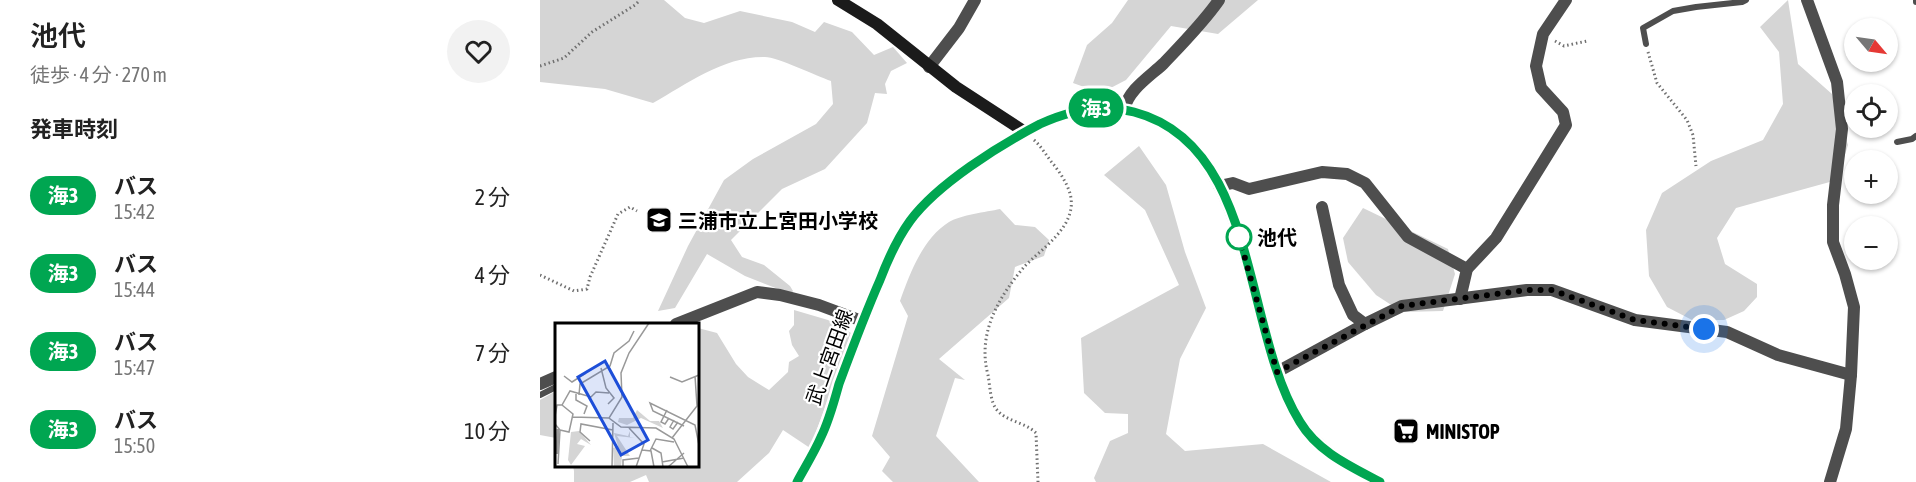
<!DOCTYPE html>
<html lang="ja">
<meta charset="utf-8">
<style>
:root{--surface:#fff;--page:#f2f2f2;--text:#222;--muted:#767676}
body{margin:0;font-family:"Asap Condensed","Noto Sans JP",sans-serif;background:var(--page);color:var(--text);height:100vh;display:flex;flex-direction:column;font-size:22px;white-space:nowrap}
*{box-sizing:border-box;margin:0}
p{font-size:20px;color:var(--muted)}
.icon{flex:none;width:33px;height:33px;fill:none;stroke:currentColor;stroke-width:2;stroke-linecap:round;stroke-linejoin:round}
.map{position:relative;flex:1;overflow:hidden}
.drawer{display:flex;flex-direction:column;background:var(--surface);width:540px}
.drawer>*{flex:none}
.badge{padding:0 12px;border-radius:20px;font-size:21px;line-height:39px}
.needle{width:39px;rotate:119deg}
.controls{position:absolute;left:1304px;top:18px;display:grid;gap:12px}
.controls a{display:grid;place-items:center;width:54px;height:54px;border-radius:50%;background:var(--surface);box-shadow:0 2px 4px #0004;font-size:30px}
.you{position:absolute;width:30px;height:30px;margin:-15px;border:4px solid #fff;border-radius:50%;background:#1a73e8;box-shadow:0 0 0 9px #1a73e833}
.map>.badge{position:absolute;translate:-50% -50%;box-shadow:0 0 0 3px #fff}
h2{padding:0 30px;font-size:22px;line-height:54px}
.round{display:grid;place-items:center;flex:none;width:63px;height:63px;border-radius:32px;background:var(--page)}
.headline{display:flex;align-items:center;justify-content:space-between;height:102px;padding:0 30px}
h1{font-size:28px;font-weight:600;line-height:45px}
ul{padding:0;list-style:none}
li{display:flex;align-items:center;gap:18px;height:78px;padding:0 30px}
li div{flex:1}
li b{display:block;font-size:22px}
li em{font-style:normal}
li .badge{min-width:66px;font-weight:700;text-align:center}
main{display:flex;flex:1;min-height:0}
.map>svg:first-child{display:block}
</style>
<main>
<section class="drawer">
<div class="headline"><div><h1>池代</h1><p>徒歩 · 4 分 · 270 m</p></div><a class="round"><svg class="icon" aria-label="heart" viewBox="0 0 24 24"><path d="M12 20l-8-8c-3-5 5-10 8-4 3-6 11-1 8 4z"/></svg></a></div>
<h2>発車時刻</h2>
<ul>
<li><span class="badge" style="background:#00a651;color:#fff">海3</span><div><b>バス</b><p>15:42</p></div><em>2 分</em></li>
<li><span class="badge" style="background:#00a651;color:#fff">海3</span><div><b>バス</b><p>15:44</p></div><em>4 分</em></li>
<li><span class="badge" style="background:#00a651;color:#fff">海3</span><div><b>バス</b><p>15:47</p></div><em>7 分</em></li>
<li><span class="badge" style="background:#00a651;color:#fff">海3</span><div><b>バス</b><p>15:50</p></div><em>10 分</em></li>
</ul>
</section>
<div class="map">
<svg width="1376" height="482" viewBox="0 0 1376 482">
<rect width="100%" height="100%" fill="#fff"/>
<!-- green -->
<g fill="#d5d5d5">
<path d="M0 0H124L145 18 164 23 200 11 252 22 275 32 284 22 312 32 334 55 353 47 367 63 351 71 345 84 347 94 335 93 327 123 285 169 242 189 191 240 202 257 224 265 250 286 253 291 251 294 205 276 167 254 135 308 118 311 148 246 184 180 213 159 276 124 293 104 291 81C277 76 237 57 225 57 184 56 147 84 113 103L65 89 0 82Z"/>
<path d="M588 0H718L678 34 631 26 586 80 561 93 533 83 547 45 572 23Z"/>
<path d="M1248 0 1258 64 1292 94 1308 145 1297 180 1196 208 1177 238 1185 264 1217 284V297L1204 311 1184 320H1152L1127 307 1109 276 1106 230 1122 193 1171 161 1223 140 1243 104 1239 52 1220 27Z"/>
<path d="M599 146 626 185 645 252 666 308 640 359 626 434 645 451 723 444 791 482H556L554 478 570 441 588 433V414L565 413 544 393 541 338 639 285 605 210 564 175Z"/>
<path d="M823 208 908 249 915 274 903 311 862 312 836 295 808 262 803 238Z"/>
<path d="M460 209 475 225 495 227 509 240 504 256 475 267 469 298 399 359 425 380 415 378 396 436 439 482H353L342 471 350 457 332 436 368 316 360 301C370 273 383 238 409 222 421 215 446 212 460 209Z"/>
<path d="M254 310 288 320 311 333 294 383 270 448 243 430 229 453 197 482H109L106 475 90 482H34V471L33 466H158V328L177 333 196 364 208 377 229 390 248 372 249 362 259 356 252 345 249 331 254 325Z"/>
<path d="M16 391V438L0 435V400Z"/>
</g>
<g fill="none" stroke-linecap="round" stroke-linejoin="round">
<!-- path -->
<g stroke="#707070" stroke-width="3" stroke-dasharray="1.5 3" stroke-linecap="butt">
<path d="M1015 41 1024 46 1047 41"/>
<path d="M1108 52 1117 83 1147 120 1153 135 1156 166"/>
<path d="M0 66 24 58 52 32 95 5 100 0"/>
<path d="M494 140C502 147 507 157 514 165 521 174 529 186 531 198 535 228 502 248 484 267 458 298 437 334 448 375 450 385 450 402 457 410 467 422 485 422 496 433L498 482"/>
<path d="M0 275 34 291 47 289 50 277 78 214 90 207 97 211"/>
</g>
<!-- lane -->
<g stroke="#4e4e4e" stroke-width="6">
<path d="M1376 0V2"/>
<path d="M1106 44 1103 28 1133 11 1156 7 1202 2 1206 0"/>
<path d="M1357 142 1372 139 1376 136"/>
<path d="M0 395 16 387"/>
</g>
<!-- street -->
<g stroke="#4e4e4e" stroke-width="12">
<path d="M1267 0 1297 82 1302 129 1293 205V242L1305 274 1314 307 1311 375 1306 429 1290 482"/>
<path d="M389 67 419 28 435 0"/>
<path d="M584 110C588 90 609 77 623 64 642 44 663 23 679 0"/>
<path d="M679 186 693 183 709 189 782 172 807 174 825 183 868 237 927 269"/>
<path d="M782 207 799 285 813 315 825 324 862 306 987 290H1012L1095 320 1187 332 1238 355 1311 375"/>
<path d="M920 299 927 269 956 238 1026 125 1023 112 1001 88 996 66 1003 34 1026 0"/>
<path d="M136 324 217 292 240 295 279 305 322 321"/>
<path d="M737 372 825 324"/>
<path d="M0 384 16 377"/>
</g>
<!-- secondary -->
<g stroke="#1b1b1b" stroke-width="12">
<path d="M298 0 337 24 416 87 485 132"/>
<path d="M257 482C265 467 274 453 281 437 289 421 294 402 299 384 312 349 325 314 340 280 348 259 357 239 370 221 397 185 460 145 500 124 530 110 562 104 594 112 719 145 702 330 760 422 779 452 810 466 840 482"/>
</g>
</g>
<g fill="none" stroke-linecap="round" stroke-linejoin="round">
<!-- line casing -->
<g stroke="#fff" stroke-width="14">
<path id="line" d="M257 482C265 467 274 453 281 437 289 421 294 402 299 384 312 349 325 314 340 280 348 259 357 239 370 221 397 184 460 145 500 124 530 110 562 104 594 112 720 145 702 330 760 422 778 452 810 466 840 482"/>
</g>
<!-- line -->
<use href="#line" stroke="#00a651" stroke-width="9"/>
<!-- walk -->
<path stroke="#000" stroke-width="6" stroke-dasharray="0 10.8" d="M699 237 737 372 862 306 987 290H1012L1095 320 1164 329"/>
</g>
<!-- icons -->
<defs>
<g id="school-square" transform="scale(1.35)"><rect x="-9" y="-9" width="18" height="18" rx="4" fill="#000" stroke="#fff"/><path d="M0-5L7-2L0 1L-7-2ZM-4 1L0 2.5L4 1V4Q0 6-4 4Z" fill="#fff"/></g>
<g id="supermarket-square" transform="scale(1.35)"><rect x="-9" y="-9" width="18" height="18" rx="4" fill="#000" stroke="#fff"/><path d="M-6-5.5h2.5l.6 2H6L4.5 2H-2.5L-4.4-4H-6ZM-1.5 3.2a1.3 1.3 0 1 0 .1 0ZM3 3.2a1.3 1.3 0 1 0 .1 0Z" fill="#fff"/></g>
</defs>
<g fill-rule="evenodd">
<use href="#school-square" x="119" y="220"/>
<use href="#supermarket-square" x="866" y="431"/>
</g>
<!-- markers -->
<circle fill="#fff" stroke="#00a651" stroke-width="3" cx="699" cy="237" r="12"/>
<g text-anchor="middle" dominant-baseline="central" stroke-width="4.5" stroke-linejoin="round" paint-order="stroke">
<!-- poi labels -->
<g font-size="20" font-weight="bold" fill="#000" stroke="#fff" text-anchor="start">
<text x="138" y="220">三浦市立上宮田小学校</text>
<text x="886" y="431">MINISTOP</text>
</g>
<!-- stop labels -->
<g font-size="20" font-weight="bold" fill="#000" stroke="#fff" text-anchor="start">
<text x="717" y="237">池代</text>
</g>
<!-- street labels -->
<g font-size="20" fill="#000" stroke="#fff">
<text transform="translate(289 357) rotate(-70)">武上宮田線</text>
</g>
</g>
<!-- overview -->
<g transform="translate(15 323)">
<rect width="144" height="144" fill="#fff"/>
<path d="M82 87 95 98H104L108 105 86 95 72 102 63 99 64 95H78ZM24 108 36 122 26 116 22 121 30 123 16 142 13 137 16 109ZM75 108V114L80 115 62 113 75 133H67L66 144H59L58 125 63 123 59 110 73 113Z" fill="#d5d5d5"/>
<path fill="none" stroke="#9c9c9c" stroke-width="3" d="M2 131 3 106"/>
<path fill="none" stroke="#999" stroke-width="1.5" d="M94 0 74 30 66 50 67 74 54 95 66 104 101 105 119 116 133 144M46 45 51 65 59 75 53 81M9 53 17 59 31 50M115 54 127 59 144 52M21 71V77L32 83 29 91M24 72 25 61 55 43 59 30 74 18 79 8M112 87 106 99 110 101 114 95M0 93 2 82H7L15 68 36 74 41 69 54 70M17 94 54 95M119 97 115 104 118 106 123 99M0 101 5 107 3 141M129 103 98 88 95 80 140 102 144 122M74 105 89 121 81 144M5 107 14 109 18 91 7 82M117 115 142 83 140 53M35 118 25 109 26 101 58 107M97 125 106 130 108 144M87 127 96 128 99 144M95 128 101 116 119 119M107 139 129 135M57 144 58 100M68 144V137L84 135M113 144 129 130"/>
<path fill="#1d4ed8" fill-opacity="0.15" stroke="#1d4ed8" stroke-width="3" d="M50 38 93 117 66 132 23 54Z"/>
<rect width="144" height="144" fill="none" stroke="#000" stroke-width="3"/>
</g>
</svg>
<div class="controls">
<a><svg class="needle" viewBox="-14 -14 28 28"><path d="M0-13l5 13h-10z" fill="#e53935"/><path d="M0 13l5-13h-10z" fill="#767676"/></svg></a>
<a><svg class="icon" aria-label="locate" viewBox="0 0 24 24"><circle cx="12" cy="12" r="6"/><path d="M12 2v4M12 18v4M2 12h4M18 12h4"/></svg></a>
<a>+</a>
<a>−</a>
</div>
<div class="you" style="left:1164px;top:329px"></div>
<b class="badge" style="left:556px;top:108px;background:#00a651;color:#fff">海3</b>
</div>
</main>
